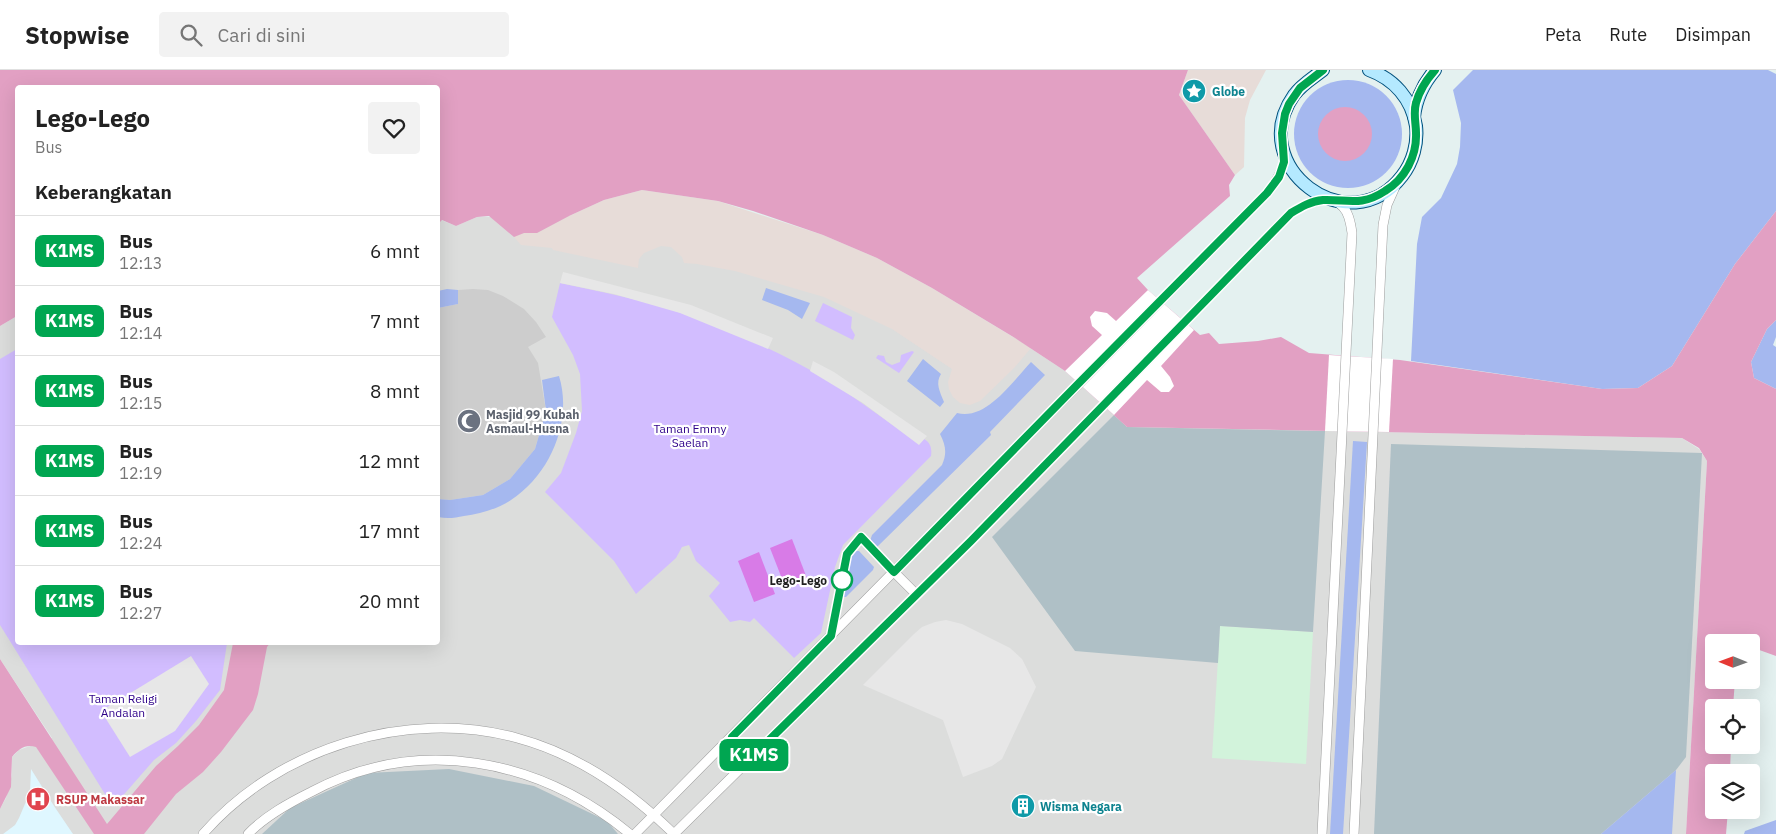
<!DOCTYPE html>
<html lang="id">
<style>
:root{--surface:#fff;--page:#f2f2f2;--text:#222;--muted:#767676;--line:#e0e0e0}
body{margin:0;font-family:"IBM Plex Sans",sans-serif;background:var(--page);color:var(--text);height:100vh;display:flex;flex-direction:column;font-size:19px;white-space:nowrap}
*{box-sizing:border-box;margin:0}
p{font-size:16px;color:var(--muted)}
.icon{flex:none;width:28px;height:28px;fill:none;stroke:currentColor;stroke-width:2;stroke-linecap:round;stroke-linejoin:round}
.map{position:relative;flex:1;overflow:hidden}
.details{position:absolute;left:15px;top:15px;width:425px;height:560px;display:flex;flex-direction:column;background:var(--surface);border-radius:5px;box-shadow:0 5px 20px #0002}
.details>*{flex:none}
.badge{padding:0 10px;border-radius:8px;font-size:18px;line-height:32px}
.needle{width:32px;rotate:271deg}
.controls{position:absolute;left:1705px;top:564px;display:grid;gap:10px}
.controls a{display:grid;place-items:center;width:55px;height:55px;border-radius:5px;background:var(--surface);box-shadow:0 5px 20px #0002;font-size:25px}
.map>.badge{position:absolute;translate:-50% -50%;box-shadow:0 0 0 2px #fff}
h2{padding:0 20px;font-size:19px;line-height:45px}
.round{display:grid;place-items:center;flex:none;width:52px;height:52px;border-radius:5px;background:var(--page)}
.summary{display:flex;align-items:center;justify-content:space-between;height:85px;padding:0 20px}
h1{font-size:24px;font-weight:700;line-height:38px}
ul{padding:0;list-style:none}
li{display:flex;align-items:center;gap:15px;height:70px;padding:0 20px;border-top:1px solid var(--line)}
li div{flex:1}
li b{display:block;font-size:19px}
li em{font-style:normal}
li .badge{min-width:55px;font-weight:700;text-align:center}
header{display:flex;align-items:center;gap:30px;box-sizing:border-box;height:70px;padding:0 25px;background:var(--surface);border-bottom:1px solid var(--line)}
header strong{font-size:24px}
nav{display:flex;gap:28px;margin-inline-start:auto;font-size:18px}
.search{width:350px;height:45px;background:var(--page);display:flex;align-items:center;gap:12px;box-sizing:border-box;padding:0 18px;border-radius:5px;color:var(--muted);font-size:19px}
.map>svg:first-child{display:block}
</style>
<header>
<strong>Stopwise</strong>
<div class="search"><svg class="icon" aria-label="search" viewBox="0 0 24 24"><circle cx="10" cy="10" r="6"/><path d="M15 15l6 6"/></svg>Cari di sini</div>
<nav><a>Peta</a><a>Rute</a><a>Disimpan</a></nav>
</header>
<div class="map">
<svg width="1776" height="764" viewBox="0 0 1776 764">
<rect width="100%" height="100%" fill="#e4f1f0"/>
<!-- residential -->
<path fill="#dcdddc" d="M569 146 1015 268 1065 301 1127 357 1682 368 1699 379 1707 391 1686 764H0V739L6 728 12 705V687L19 680 52 668 0 589V256L17 246 18 572H438V154L441 150 456 156 477 147Z"/>
<!-- commercial -->
<path fill="#d2f3db" d="M1220 556 1313 562 1306 694 1212 688Z"/>
<!-- education -->
<path fill="#dff7ff" d="M31 699 54 736 73 764H3L15 755 19 748 30 722Z"/>
<!-- religious -->
<path fill="#cdcdcd" d="M473 219 488 220 503 226 524 239 536 252 546 267 528 277 538 293 546 341 535 379 510 409 483 425 450 430 438 429V238L458 234V220Z"/>
<!-- construction -->
<g fill="#afc0c6">
<path d="M1114 345 1127 357 1325 361 1313 562 1220 556 1218 593 1075 581 992 467Z"/>
<path d="M1391 374 1702 383 1686 687 1676 700 1601 764H1374Z"/>
<path d="M449 699 534 716 607 751 618 764H262L290 738 367 703Z"/>
</g>
<!-- grass -->
<g fill="#a5b8ef">
<path d="M1473 0H1768L1776 4V141L1735 194 1672 296 1638 318 1602 319 1411 291 1417 174 1422 147 1441 128 1457 94 1460 77 1461 53 1453 20Z"/>
<circle cx="1348" cy="64" r="54"/>
<path d="M766 218 810 233 802 249 788 240 762 230Z"/>
<path d="M447 219 458 220V234L438 238V221Z"/>
<path d="M1776 250V267L1773 275 1776 277V319L1754 308 1751 292 1767 259Z"/>
<path d="M923 289 941 304C935 313 940 322 944 332L940 337 907 311Z"/>
<path d="M1031 292 1045 305 990 362 991 365 876 478 870 471 872 465 942 395C947 383 946 376 940 364L957 343C986 351 1013 311 1031 292Z"/>
<path d="M559 306C573 351 550 405 511 430 497 439 480 444 464 446 455 448 447 449 438 447V429L450 430 483 425 510 409 535 379 546 341 542 310Z"/>
<path d="M1353 371 1367 372 1343 764H1330Z"/>
<path d="M855 481H859L874 497 873 500 846 527H844L843 522 852 486Z"/>
<path d="M1676 700 1672 764H1601Z"/>
<path d="M1776 750V764H1744L1745 761Z"/>
</g>
<!-- park -->
<g fill="#d2bdff">
<path d="M560 213C600 222 642 229 681 243 732 261 784 283 829 311 860 331 890 353 919 374L924 369C931 373 932 379 931 386L843 475 835 497 821 563 794 588 754 548 750 552 740 550 730 552 709 526 720 513 696 491 689 475 682 477 676 488 636 524 614 491 545 422 561 403 576 363 582 341 580 304 573 285 552 247Z"/>
<path d="M823 233 852 247 851 258 855 265 853 270 815 251Z"/>
<path d="M17 279 18 572 227 573 220 620 196 651 176 673 154 690 113 737 0 555V289Z"/>
<path d="M912 281 914 282 899 303 876 288 878 285 884 286 886 292 892 295 900 292 901 285Z"/>
</g>
<!-- pitch -->
<g fill="#d87be7">
<path d="M792 469 808 511 786 519 770 478Z"/>
<path d="M759 482 775 524 754 532 738 491Z"/>
</g>
<!-- parking -->
<g fill="#e7e7e7">
<path d="M563 202 691 235 773 268 768 279 680 243 614 224 560 213Z"/>
<path d="M813 291 834 302 927 366 919 375 863 333 810 301Z"/>
<path d="M946 550 962 554 1010 578 1022 589 1036 617 1002 689 992 696 963 707 943 650 863 615 914 564 922 557 935 552Z"/>
<path d="M191 586 209 614 175 661 130 687 101 641Z"/>
</g>
<!-- plaza -->
<g fill="#e7dcd8">
<path d="M1188 0H1266L1250 30 1245 48 1244 97 1235 105 1179 25Z"/>
<path d="M642 120 718 131 823 165 877 188 932 218 1031 278 1014 298 980 331 970 335 960 333 953 327 949 319 948 312 952 299 892 259 824 227 735 201 697 194 684 193 682 187 671 177 661 176 644 183 639 189 638 198 553 180 552 178 521 175 514 167 524 163H537L569 146 604 130Z"/>
</g>
<!-- water -->
<g fill="#e2a0c3">
<path d="M0 0H1188L1179 25 1235 105 1229 115 1230 126 1137 208 1148 220 1200 265 1209 263 1219 274 1258 271 1281 267 1309 283 1400 290 1602 319 1638 318 1672 296 1735 194 1776 141V250L1767 259 1751 292 1754 308 1776 319V586L1751 577V572H1714V610H1735L1733 637 1714 638V675H1731L1730 702H1714V740H1728L1726 764H1686L1707 391 1699 378 1682 368 1127 357 1065 301 1015 268 932 218 877 188 823 165 753 141 718 131 642 120 604 130 569 146 537 163H524L514 167 489 146 477 147 456 156 442 150 438 154V18H18L17 246 0 256Z"/>
<circle cx="1345" cy="64" r="27"/>
<path d="M233 573H270L267 577 258 624 253 640 221 682 203 702 176 724 144 764H94L36 677C25 674 19 679 12 687L11 717 0 739V589L107 754 156 696 178 676 199 655 224 620Z"/>
</g>
<!-- pier -->
<g fill="#fff">
<path d="M1148 220 1194 260 1161 296 1170 307 1174 316 1169 322H1161L1147 310 1114 345 1065 301 1102 265 1092 256 1090 247 1095 241 1107 243 1116 251Z"/>
<path d="M1329 285 1393 289 1389 362 1325 361Z"/>
</g>
<g fill="none" stroke-linecap="round" stroke-linejoin="round">
<!-- street casing -->
<g stroke="#9c9c9c" stroke-width="10">
<g id="street">
<path d="M894 502 916 524"/>
<path d="M732 667 752 687"/>
<path d="M203 764C278 678 406 638 517 668 577 684 630 721 674 764"/>
<path d="M248 764C265 746 289 733 311 722 418 665 538 688 630 764"/>
<path d="M635 764 1267 123C1276 112 1284 100 1285 85"/>
<path d="M674 764 971 471 1291 143C1305 134 1329 122 1343 137 1349 143 1351 155 1352 163L1322 764"/>
<path d="M1354 764 1383 155 1387 135 1396 115"/>
</g>
</g>
<!-- secondary casing -->
<g stroke="#00507c" stroke-width="14">
<g id="secondary">
<path d="M1323 0C1313 8 1302 14 1294 25 1244 96 1349 175 1402 106 1413 92 1418 73 1416 56 1412 29 1394 9 1369 0"/>
<path d="M1414 47C1416 29 1423 14 1435 0"/>
</g>
</g>
<!-- street -->
<use href="#street" stroke="#fff" stroke-width="9"/>
<!-- secondary -->
<use href="#secondary" stroke="#b4e9ff" stroke-width="12"/>
</g>
<g fill="none" stroke-linecap="round" stroke-linejoin="round">
<!-- line casing -->
<g stroke="#fff" stroke-width="11">
<path id="line" d="M1323 0 1300 18 1289 34 1285 44 1282 63 1284 92 1279 107 1267 123 1077 315 894 502 861 467 847 484 831 566 732 667 752 687 971 471 1291 143C1301 137 1311 131 1323 130 1347 129 1361 137 1385 121 1405 109 1417 86 1416 63 1416 53 1413 43 1416 33 1419 22 1427 9 1435 0"/>
</g>
<!-- line -->
<use href="#line" stroke="#00a651" stroke-width="8"/>
</g>
<!-- icons -->
<defs>
<g id="sight-disc" transform="scale(1.25)"><circle r="9.5" fill="#0f9aa8" stroke="#fff"/><path d="M0-6L1.8-2.2L6-1.7L2.9 1.2L3.7 5.4L0 3.3L-3.7 5.4L-2.9 1.2L-6-1.7L-1.8-2.2Z" fill="#fff"/></g>
<g id="mosque-disc" transform="scale(1.25)"><circle r="9.5" fill="#6b7280" stroke="#fff"/><path d="M3.5-4.9A6 6 0 1 0 3.5 4.9A5 5 0 1 1 3.5-4.9Z" fill="#fff"/></g>
<g id="hospital-disc" transform="scale(1.25)"><circle r="9.5" fill="#e0444e" stroke="#fff"/><path d="M-5-5h3v3.5h4V-5h3V5h-3V1.5h-4V5h-3Z" fill="#fff"/></g>
<g id="building-disc" transform="scale(1.25)"><circle r="9.5" fill="#0f9aa8" stroke="#fff"/><path d="M-4-6H4V6H1V3H-1V6H-4ZM-2.5-4.3h1.7v1.8h-1.7ZM.8-4.3h1.7v1.8H.8ZM-2.5-1h1.7V.8h-1.7ZM.8-1h1.7V.8H.8Z" fill="#fff"/></g>
</defs>
<g fill-rule="evenodd">
<use href="#sight-disc" x="1194" y="21"/>
<use href="#mosque-disc" x="469" y="351"/>
<use href="#hospital-disc" x="38" y="729"/>
<use href="#building-disc" x="1023" y="736"/>
</g>
<!-- markers -->
<circle fill="#fff" stroke="#00a651" stroke-width="2.5" cx="842" cy="510" r="10"/>
<g text-anchor="middle" dominant-baseline="central" stroke-width="4.5" stroke-linejoin="round" paint-order="stroke">
<!-- culture labels -->
<g font-size="12" font-weight="bold" fill="#0d838f" stroke="#fff" text-anchor="start">
<text x="1212" y="21">Globe</text>
<text x="1040" y="736">Wisma Negara</text>
</g>
<!-- worship labels -->
<g font-size="12" font-weight="bold" fill="#5b616d" stroke="#fff" text-anchor="start">
<text x="486" y="344">Masjid 99 Kubah<tspan x="486" dy="14">Asmaul-Husna</tspan></text>
</g>
<!-- park labels -->
<g font-size="12" fill="#2d0189" stroke="#fff">
<text x="690" y="358">Taman Emmy<tspan x="690" dy="14">Saelan</tspan></text>
<text x="123" y="628">Taman Religi<tspan x="123" dy="14">Andalan</tspan></text>
</g>
<!-- stop labels -->
<g font-size="12" font-weight="bold" fill="#1f1f1f" stroke="#fff" text-anchor="end">
<text x="827" y="510">Lego-Lego</text>
</g>
<!-- health labels -->
<g font-size="12" font-weight="bold" fill="#be3a42" stroke="#fff" text-anchor="start">
<text x="56" y="729">RSUP Makassar</text>
</g>
</g>
</svg>
<div class="controls">
<a><svg class="needle" viewBox="-14 -14 28 28"><path d="M0-13l5 13h-10z" fill="#e53935"/><path d="M0 13l5-13h-10z" fill="#767676"/></svg></a>
<a><svg class="icon" aria-label="locate" viewBox="0 0 24 24"><circle cx="12" cy="12" r="6"/><path d="M12 2v4M12 18v4M2 12h4M18 12h4"/></svg></a>
<a><svg class="icon" aria-label="layers" viewBox="0 0 24 24"><path d="M12 4l9 5-9 5-9-5zM3 14l9 5 9-5"/></svg></a>
</div>
<b class="badge" style="left:754px;top:685px;background:#00a651;color:#fff">K1MS</b>
<section class="details">
<div class="summary"><div><h1>Lego-Lego</h1><p>Bus</p></div><a class="round"><svg class="icon" aria-label="heart" viewBox="0 0 24 24"><path d="M12 20l-8-8c-3-5 5-10 8-4 3-6 11-1 8 4z"/></svg></a></div>
<h2>Keberangkatan</h2>
<ul>
<li><span class="badge" style="background:#00a651;color:#fff">K1MS</span><div><b>Bus</b><p>12:13</p></div><em>6 mnt</em></li>
<li><span class="badge" style="background:#00a651;color:#fff">K1MS</span><div><b>Bus</b><p>12:14</p></div><em>7 mnt</em></li>
<li><span class="badge" style="background:#00a651;color:#fff">K1MS</span><div><b>Bus</b><p>12:15</p></div><em>8 mnt</em></li>
<li><span class="badge" style="background:#00a651;color:#fff">K1MS</span><div><b>Bus</b><p>12:19</p></div><em>12 mnt</em></li>
<li><span class="badge" style="background:#00a651;color:#fff">K1MS</span><div><b>Bus</b><p>12:24</p></div><em>17 mnt</em></li>
<li><span class="badge" style="background:#00a651;color:#fff">K1MS</span><div><b>Bus</b><p>12:27</p></div><em>20 mnt</em></li>
</ul>
</section>
</div>
